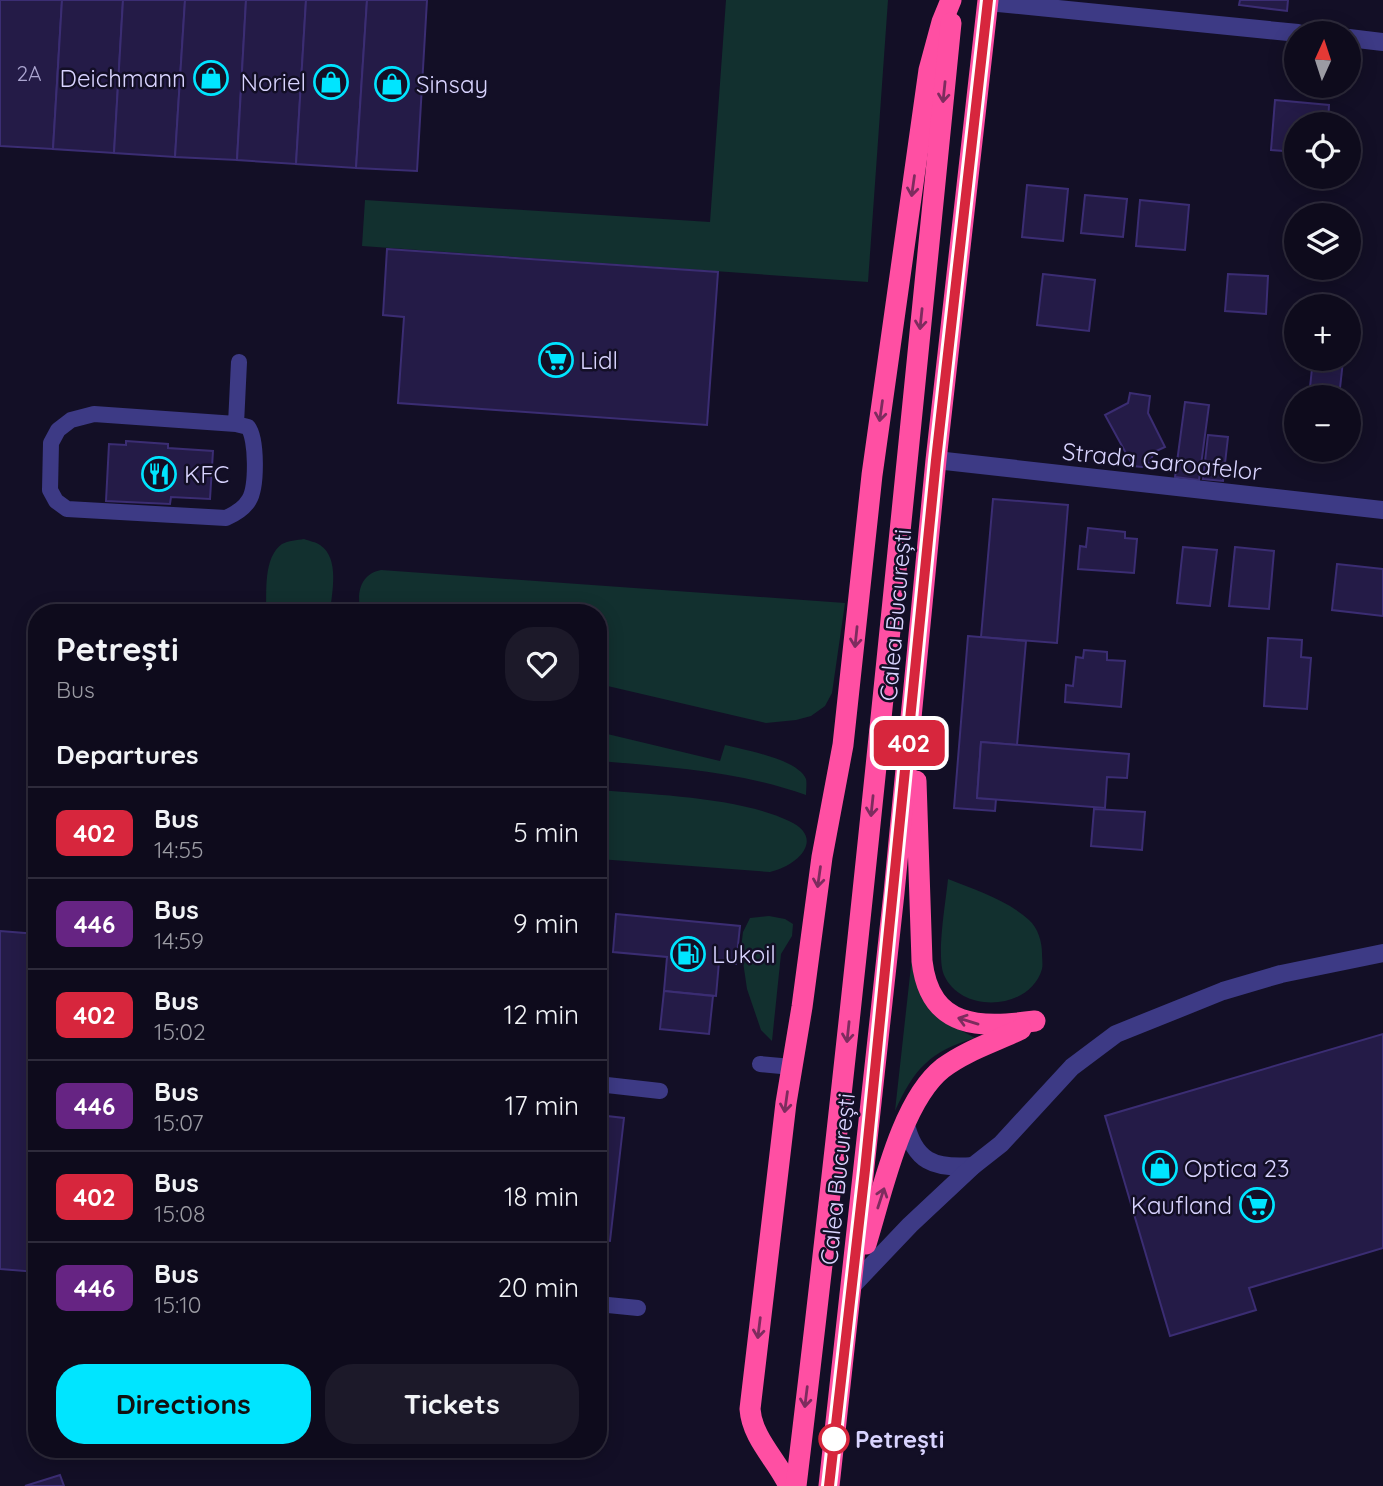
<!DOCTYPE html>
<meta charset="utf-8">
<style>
:root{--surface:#0e0b1c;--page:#1c1929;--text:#f1f3f6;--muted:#9b9ba3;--line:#2e2b3b;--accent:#00e5ff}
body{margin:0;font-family:Quicksand,sans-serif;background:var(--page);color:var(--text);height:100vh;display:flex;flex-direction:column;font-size:26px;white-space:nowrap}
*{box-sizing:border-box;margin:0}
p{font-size:23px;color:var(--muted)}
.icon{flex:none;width:38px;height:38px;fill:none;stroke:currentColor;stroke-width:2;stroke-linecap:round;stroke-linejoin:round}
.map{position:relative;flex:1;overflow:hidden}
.drawer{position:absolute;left:28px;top:604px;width:579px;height:854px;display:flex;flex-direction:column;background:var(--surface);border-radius:28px;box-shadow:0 4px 18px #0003,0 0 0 2px var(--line)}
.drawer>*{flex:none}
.badge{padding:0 14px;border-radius:10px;font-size:24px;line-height:46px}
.needle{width:46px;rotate:3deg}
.buttons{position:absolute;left:1284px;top:21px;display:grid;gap:14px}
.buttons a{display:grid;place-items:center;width:77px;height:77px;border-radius:50%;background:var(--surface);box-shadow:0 4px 18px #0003,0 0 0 2px var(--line);font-size:35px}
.map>.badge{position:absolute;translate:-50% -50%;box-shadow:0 0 0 4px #fff}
h2{padding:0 28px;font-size:26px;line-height:63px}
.round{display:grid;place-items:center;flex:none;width:74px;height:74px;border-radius:28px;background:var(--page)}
.headline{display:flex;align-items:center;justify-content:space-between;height:119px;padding:0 28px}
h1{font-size:33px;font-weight:700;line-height:52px}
.action{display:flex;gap:14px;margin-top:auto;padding:14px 28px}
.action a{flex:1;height:80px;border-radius:28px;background:var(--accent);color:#111;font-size:28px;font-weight:700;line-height:80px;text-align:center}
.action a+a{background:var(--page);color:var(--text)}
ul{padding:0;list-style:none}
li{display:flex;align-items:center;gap:21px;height:91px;padding:0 28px;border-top:2px solid var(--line)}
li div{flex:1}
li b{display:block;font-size:26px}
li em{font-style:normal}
li .badge{min-width:77px;font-weight:700;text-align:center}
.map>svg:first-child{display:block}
</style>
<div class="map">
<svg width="1383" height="1486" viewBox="0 0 1383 1486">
<rect width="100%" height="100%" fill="#130f26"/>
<!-- green -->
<g fill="#12302f">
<path d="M726 0H888L868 282 362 246 365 200 710 222Z"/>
<path d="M304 539C309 541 316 542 320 545 340 558 332 593 330 612H266C267 591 263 558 282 544 288 541 297 540 304 539Z"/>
<path d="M381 570 845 603 832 693 825 706 811 716 796 720 766 723 599 684 598 612H361C356 594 360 574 381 570Z"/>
<path d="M599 732 720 761 725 745C744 750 798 759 806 779 807 783 806 791 806 795 739 771 669 767 599 761Z"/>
<path d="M599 790C655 795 738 797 789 821 826 838 798 866 770 872L599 859Z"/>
<path d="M948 879C976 890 1007 900 1029 920 1038 928 1042 942 1042 953 1042 958 1043 965 1042 969 1030 1011 961 1014 944 975 936 956 946 901 948 879Z"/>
<path d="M769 916 785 919 793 924 792 936 781 954 772 1041 761 1030 747 989 741 948 743 932 750 918Z"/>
<path d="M912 957 942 1020 975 1038C930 1051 914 1069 895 1111Z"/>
</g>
<!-- building -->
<g fill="#241b47" stroke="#3b2d73" stroke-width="2">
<path d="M0 0H62L53 149 0 146Z"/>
<path d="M62 0H123L114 153 53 149Z"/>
<path d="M123 0H185L175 157 114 153Z"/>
<path d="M185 0H246L237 160 175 157Z"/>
<path d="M246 0H306L296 164 237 160Z"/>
<path d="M306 0H367L356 168 296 164Z"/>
<path d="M367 0H427L417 171 356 168Z"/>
<path d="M1240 0H1288L1287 11 1239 5Z"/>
<path d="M1275 100 1329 105 1328 124H1297V152L1271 150Z"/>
<path d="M1027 185 1068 189 1063 241 1022 237Z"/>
<path d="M1085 195 1127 199 1123 237 1081 233Z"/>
<path d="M1140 200 1189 205 1185 250 1136 246Z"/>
<path d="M387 249 718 272 707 425 398 403 404 317 383 315Z"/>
<path d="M1043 274 1095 280 1089 331 1037 325Z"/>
<path d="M1228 274 1268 276 1266 314 1225 311Z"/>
<path d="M1313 359 1343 361 1339 397H1309Z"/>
<path d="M1130 393 1150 396 1148 413 1165 447 1154 452 1150 462 1142 467 1133 466 1105 415 1128 403Z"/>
<path d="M1185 402 1209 405 1199 480 1175 477Z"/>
<path d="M1208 435 1228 437 1223 481 1203 479Z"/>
<path d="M126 441 168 444V448L213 451 210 499 171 497 170 504 106 501 109 444 126 445Z"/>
<path d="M993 499 1068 505 1057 643 981 637Z"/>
<path d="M1088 528 1125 532V538L1137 539 1134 573 1078 569 1080 546 1086 547Z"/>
<path d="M1183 547 1217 550 1210 606 1177 603Z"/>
<path d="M1235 547 1274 551 1269 609 1229 606Z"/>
<path d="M1337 564 1383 569V616L1332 610Z"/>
<path d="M968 636 1026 641 1017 745 981 742 977 798 996 799 995 811 954 808Z"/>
<path d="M1268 638 1302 640 1301 657 1311 658 1307 709 1264 706Z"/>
<path d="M1084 650 1107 652V660L1125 661 1121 707 1065 702 1066 685 1073 686 1076 657 1083 658Z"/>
<path d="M981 742 1129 754 1127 778 1107 777 1105 808 977 798Z"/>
<path d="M1094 809 1145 812 1142 850 1091 846Z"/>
<path d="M616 914 740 926 736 964 719 962 716 996 664 991 667 957 613 952Z"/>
<path d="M0 931 37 934V1272L0 1269Z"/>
<path d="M664 991 713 996 709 1034 660 1029Z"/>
<path d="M1383 1034V1248L1249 1288 1256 1310 1170 1336 1105 1116Z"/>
<path d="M598 1115 624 1118 610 1241 598 1240Z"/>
<path d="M60 1475 64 1486H25Z"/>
</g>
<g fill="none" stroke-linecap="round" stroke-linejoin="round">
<!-- lane -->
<g stroke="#3d3a85" stroke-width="16">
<path d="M236 424 248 427C257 439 257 487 249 500 244 509 235 514 226 518L67 509 56 501 50 490 51 443 58 430 71 420 94 414 236 424 239 362"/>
<path d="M760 1064 792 1067"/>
<path d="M598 1084 660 1091"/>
<path d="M598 1304 638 1308"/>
</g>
<!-- street -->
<g stroke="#3d3a85" stroke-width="18">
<path d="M988 2 1298 33"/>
<path d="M1349 38 1383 42"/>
<path d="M936 460 1383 510"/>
<path d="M905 1121C914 1162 934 1169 973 1166"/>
<path d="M852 1286 910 1225 973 1166 1001 1144 1072 1067 1116 1034 1223 991 1281 974 1383 953"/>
</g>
<!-- highway -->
<g stroke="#ff4fa3" stroke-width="21">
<path d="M916 781 922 961C930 1030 981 1028 1035 1021"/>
<path d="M866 1244C882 1193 901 1101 943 1068 967 1050 995 1042 1021 1029"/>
<path d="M789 1486C777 1460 752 1438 750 1409L786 1103 802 1007 822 857 843 745 872 475 929 70 942 22 951 0"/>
<path d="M796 1486C855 999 902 511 951 23"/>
<path d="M829 1486 894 893 936 460 988 0"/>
</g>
</g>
<!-- one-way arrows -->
<defs><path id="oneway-shaft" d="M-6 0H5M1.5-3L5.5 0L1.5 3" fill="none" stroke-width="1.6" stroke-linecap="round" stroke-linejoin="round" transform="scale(1.75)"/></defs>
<g stroke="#7d2c5e">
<use href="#oneway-shaft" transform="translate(944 92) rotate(96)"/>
<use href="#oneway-shaft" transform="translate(913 186) rotate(98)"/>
<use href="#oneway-shaft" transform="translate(921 319) rotate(96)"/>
<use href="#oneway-shaft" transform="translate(881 411) rotate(98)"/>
<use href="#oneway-shaft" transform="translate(856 637) rotate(96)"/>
<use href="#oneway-shaft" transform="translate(872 806) rotate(96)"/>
<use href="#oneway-shaft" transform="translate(819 877) rotate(98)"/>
<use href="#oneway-shaft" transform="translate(968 1021) rotate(-163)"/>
<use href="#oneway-shaft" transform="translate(848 1032) rotate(96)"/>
<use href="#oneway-shaft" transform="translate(786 1102) rotate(98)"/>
<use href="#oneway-shaft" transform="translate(881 1198) rotate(-72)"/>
<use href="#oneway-shaft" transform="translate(759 1328) rotate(97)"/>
<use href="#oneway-shaft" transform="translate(806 1397) rotate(97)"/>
</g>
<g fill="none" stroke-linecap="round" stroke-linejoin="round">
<!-- line casing -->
<g stroke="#fff" stroke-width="16">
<path id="line" d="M829 1486 865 1170 936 460 988 0"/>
</g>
<!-- line -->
<use href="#line" stroke="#d7263d" stroke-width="10"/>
</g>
<!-- icons -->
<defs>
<g id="shop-ring" transform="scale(1.75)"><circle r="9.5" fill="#130f26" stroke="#00e5ff" stroke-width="1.5"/><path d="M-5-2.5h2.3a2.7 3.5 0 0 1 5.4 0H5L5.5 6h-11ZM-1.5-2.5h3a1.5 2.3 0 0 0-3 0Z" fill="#00e5ff"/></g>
<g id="supermarket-ring" transform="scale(1.75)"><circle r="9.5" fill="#130f26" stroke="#00e5ff" stroke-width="1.5"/><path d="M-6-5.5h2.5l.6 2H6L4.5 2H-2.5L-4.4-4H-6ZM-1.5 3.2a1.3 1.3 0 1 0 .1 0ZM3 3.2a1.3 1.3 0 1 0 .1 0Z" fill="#00e5ff"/></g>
<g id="restaurant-ring" transform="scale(1.75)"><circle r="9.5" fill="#130f26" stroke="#00e5ff" stroke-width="1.5"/><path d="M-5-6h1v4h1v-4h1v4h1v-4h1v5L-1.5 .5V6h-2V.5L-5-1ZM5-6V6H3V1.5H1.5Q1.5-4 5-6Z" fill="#00e5ff"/></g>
<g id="fuel-ring" transform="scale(1.75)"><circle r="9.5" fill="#130f26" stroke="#00e5ff" stroke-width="1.5"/><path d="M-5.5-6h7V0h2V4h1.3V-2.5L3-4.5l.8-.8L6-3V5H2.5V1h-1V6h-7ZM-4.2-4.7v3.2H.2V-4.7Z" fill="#00e5ff"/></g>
</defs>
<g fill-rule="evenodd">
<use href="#shop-ring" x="211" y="78"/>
<use href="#shop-ring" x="331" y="82"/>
<use href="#shop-ring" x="392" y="84"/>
<use href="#supermarket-ring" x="556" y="360"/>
<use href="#restaurant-ring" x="159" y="474"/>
<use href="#fuel-ring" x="688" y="954"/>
<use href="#shop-ring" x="1160" y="1168"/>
<use href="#supermarket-ring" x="1257" y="1205"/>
</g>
<!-- markers -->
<circle fill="#fff" stroke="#d7263d" stroke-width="3.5" cx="834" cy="1439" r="14"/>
<g text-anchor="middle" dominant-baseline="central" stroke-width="5" stroke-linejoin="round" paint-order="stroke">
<!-- number labels -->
<g font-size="21" fill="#aca6d1">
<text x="29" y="73">2A</text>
</g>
<!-- poi labels -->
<g font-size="24" fill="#d9d4ff" stroke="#130f26" text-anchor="start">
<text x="186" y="78" text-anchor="end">Deichmann</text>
<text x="306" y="82" text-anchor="end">Noriel</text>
<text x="416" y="84">Sinsay</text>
<text x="580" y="360">Lidl</text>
<text x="184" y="474">KFC</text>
<text x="712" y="954">Lukoil</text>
<text x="1184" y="1168">Optica 23</text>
<text x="1232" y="1205" text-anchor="end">Kaufland</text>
</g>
<!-- street labels -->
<g font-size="24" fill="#d9d4ff" stroke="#130f26">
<text transform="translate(1162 461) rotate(6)">Strada Garoafelor</text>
<text transform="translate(895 615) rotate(-85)">Calea București</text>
<text transform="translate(837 1179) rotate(-84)">Calea București</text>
</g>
<!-- stop labels -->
<g font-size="24" font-weight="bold" fill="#d9d4ff" stroke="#130f26" text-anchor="start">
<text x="855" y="1439">Petrești</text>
</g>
</g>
</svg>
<div class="buttons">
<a><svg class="needle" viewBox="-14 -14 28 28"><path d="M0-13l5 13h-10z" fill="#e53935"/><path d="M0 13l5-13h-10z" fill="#9b9ba3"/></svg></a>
<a><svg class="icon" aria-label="locate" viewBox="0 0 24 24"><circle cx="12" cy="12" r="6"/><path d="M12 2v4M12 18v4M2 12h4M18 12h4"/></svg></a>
<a><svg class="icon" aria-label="layers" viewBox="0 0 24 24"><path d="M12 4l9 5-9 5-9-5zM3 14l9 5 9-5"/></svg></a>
<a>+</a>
<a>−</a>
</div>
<b class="badge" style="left:909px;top:743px;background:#d7263d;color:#fff">402</b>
<section class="drawer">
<div class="headline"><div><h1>Petrești</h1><p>Bus</p></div><a class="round"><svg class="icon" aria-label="heart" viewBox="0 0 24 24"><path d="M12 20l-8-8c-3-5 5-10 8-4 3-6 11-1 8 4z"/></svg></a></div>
<h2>Departures</h2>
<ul>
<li><span class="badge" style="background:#d7263d;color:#fff">402</span><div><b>Bus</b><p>14:55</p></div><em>5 min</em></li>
<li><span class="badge" style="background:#662483;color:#fff">446</span><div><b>Bus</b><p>14:59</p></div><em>9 min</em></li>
<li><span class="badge" style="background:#d7263d;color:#fff">402</span><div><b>Bus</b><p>15:02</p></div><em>12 min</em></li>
<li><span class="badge" style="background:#662483;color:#fff">446</span><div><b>Bus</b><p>15:07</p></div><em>17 min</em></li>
<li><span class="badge" style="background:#d7263d;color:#fff">402</span><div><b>Bus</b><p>15:08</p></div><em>18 min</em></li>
<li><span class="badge" style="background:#662483;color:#fff">446</span><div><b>Bus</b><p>15:10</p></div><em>20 min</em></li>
</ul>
<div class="action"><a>Directions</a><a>Tickets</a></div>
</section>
</div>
